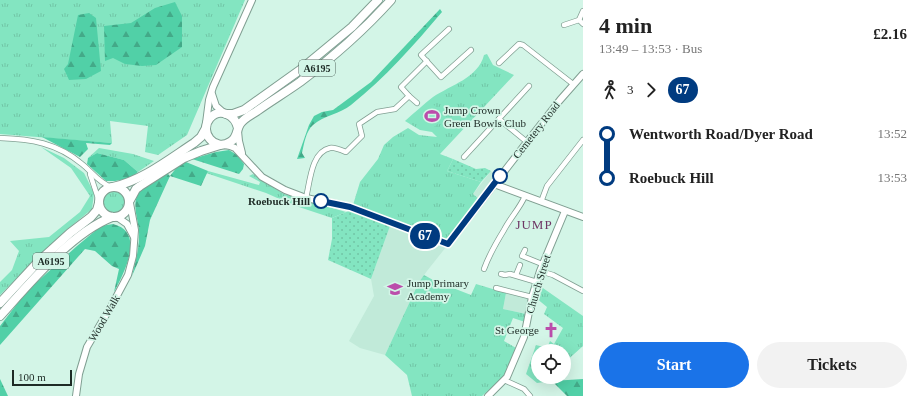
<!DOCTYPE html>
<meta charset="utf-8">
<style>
:root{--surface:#fff;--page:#f2f2f2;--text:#222;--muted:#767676;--accent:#1a73e8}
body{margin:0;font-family:"Times New Roman",serif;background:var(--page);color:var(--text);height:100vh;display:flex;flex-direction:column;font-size:15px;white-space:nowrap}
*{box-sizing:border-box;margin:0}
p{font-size:13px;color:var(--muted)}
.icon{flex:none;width:22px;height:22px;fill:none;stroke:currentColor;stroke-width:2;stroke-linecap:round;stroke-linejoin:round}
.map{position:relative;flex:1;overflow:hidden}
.panel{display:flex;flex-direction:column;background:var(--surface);width:340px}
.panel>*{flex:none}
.badge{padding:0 8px;border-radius:13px;font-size:14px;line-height:26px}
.tools{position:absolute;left:531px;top:344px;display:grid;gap:8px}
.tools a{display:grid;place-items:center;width:40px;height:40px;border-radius:50%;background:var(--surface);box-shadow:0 4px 16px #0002;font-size:20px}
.scale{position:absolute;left:12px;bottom:10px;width:60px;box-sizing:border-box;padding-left:4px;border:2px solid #1e2b26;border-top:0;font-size:11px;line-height:14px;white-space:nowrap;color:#1e2b26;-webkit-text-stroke:3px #d3f5e7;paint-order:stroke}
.map>.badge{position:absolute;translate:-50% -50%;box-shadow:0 0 0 2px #fff}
.legs{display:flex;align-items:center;gap:6px;height:44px;padding:0 16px;font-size:13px}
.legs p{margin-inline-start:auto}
.headline{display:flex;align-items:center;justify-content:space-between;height:68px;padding:0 16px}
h1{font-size:22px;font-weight:700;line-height:30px}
.primary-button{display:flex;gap:8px;margin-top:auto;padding:8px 16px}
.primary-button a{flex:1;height:46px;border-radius:24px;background:var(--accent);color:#fff;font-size:16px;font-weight:700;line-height:46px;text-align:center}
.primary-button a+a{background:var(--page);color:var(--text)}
ul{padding:0 16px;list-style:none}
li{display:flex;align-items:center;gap:14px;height:44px;font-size:15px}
li i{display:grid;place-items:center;width:6px;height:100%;margin:0 5px;background:currentColor}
li i::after{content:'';width:10px;height:10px;margin:-5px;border:3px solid;border-radius:50%;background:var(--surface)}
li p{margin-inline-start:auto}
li:first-child i{background:linear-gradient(#0000 50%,currentColor 0)}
li:last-child i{background:linear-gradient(currentColor 50%,#0000 0)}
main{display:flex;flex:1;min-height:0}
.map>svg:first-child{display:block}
</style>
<main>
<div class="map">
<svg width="583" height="396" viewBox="0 0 583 396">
<defs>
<pattern id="grass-tufts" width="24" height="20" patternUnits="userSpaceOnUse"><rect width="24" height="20" fill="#83e5c1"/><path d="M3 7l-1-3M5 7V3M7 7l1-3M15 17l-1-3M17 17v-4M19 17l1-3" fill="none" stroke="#71c5a6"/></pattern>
<pattern id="forest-firs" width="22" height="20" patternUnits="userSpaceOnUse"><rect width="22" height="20" fill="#51d0a7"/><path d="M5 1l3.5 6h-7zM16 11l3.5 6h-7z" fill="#43a988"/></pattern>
<pattern id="garden-dots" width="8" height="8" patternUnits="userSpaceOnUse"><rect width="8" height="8" fill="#83e5c1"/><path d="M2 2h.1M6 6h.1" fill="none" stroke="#71c5a6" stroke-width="1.8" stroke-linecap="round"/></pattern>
</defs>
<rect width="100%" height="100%" fill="#d3f5e7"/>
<!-- built -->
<g fill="#c1ead9">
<path d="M491 171 496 176 479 199 473 194Z"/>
<path d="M390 226 446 247 427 271 419 282 385 355 360 348 349 341 374 296 371 279Z"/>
<path d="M506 293 529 298 526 314 503 309Z"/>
</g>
<!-- grass -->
<g fill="url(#grass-tufts)">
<path d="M0 0H245L187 135 158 155 145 152 148 126 110 121 112 143 0 134Z"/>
<path d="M487 54 493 65 514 75 440 154 453 159 447 171 481 182 473 194 479 199 447 240 353 205 360 182 378 159 384 145 393 137 408 128 419 135 437 137 432 132 420 130 405 121C414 113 424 104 433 97 451 85 478 78 484 55Z"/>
<path d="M41 147 64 158 84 173 94 193 92 209 64 232 0 295V282L12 270 19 251 10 241 49 237 80 212 90 196 71 168Z"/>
<path d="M99 148 133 154 154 161 138 172 124 160 97 153 88 158Z"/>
<path d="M208 171 259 185 260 182 249 176 253 174 267 184 284 194 346 212 332 218 293 205 266 193 206 173Z"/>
<circle cx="114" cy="202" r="11"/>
<path d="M424 275 435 281 471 295 476 284 506 293 503 309 526 314 525 322 513 318 504 341 516 348 505 375 482 396H412L407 375 385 355 419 282Z"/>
<path d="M540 286 583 316V346L564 363V351H538V377H550L552 381 537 383 526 374 536 345 547 348 550 341 554 344 563 328 544 314 547 307 536 298Z"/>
</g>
<!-- forest -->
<g fill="url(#forest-firs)">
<path d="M175 2 182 16V47L156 65 142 66 125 64 113 58 105 61 104 26 131 23 155 8Z"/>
<path d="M440 9 442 12C414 45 385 78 351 105 340 114 324 115 313 125 306 131 304 144 302 153L305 158 297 159 309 125 314 116 322 112 333 110 371 82Z"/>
<path d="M89 13 96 18 101 71 86 79 69 80 64 69 68 64 78 15Z"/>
<path d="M42 137 112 143 110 145 86 143 88 149 80 157Z"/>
<path d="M229 150 237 155 244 164 243 169 239 174 192 159 216 152Z"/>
<path d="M97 153 124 160 138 172 131 178 115 181H106L87 164 88 158Z"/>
<path d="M186 162 208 171 201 186 170 176 150 220 145 246 132 276C135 263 139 250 139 236 140 224 132 208 137 196 141 186 158 179 167 173L170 176 177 167Z"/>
<path d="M113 224C146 232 124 273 114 292L119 269 112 266 95 251 85 249 0 345V326L27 291 77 246 101 226Z"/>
<path d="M0 379 8 396H0Z"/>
<path d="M583 379V396H567L552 381Z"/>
</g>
<!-- garden -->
<g fill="url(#garden-dots)">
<path d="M453 159 476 169 485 168 491 171 481 182 447 171Z"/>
<path d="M351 210 390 226 371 279 328 260 332 239V218Z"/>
</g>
<!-- pitch -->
<path fill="#83e5c1" d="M432 103 446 116 432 129 418 116Z"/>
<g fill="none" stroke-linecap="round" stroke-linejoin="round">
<!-- street casing -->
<g stroke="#809f92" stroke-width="6">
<g id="street">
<path d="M579 20 583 11"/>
<path d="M564 25 579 20 583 24"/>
<path d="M449 29 421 55 441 77 471 50"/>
<path d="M499 63 519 44 523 45 573 84"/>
<path d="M409 96 417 103"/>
<path d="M499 119 527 142"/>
<path d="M0 138C31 139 57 143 82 164 92 172 98 182 111 187"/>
<path d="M464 157 529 86"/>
<path d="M90 174 99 201"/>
<path d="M306 198C310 182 311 152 330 148 334 147 341 150 346 152L362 136 359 124 377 112 395 109 409 96 401 87 427 61"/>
<path d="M541 202 547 186 583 140"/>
<path d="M525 250 522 256 542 264"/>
<path d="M484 269C489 255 496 243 504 230 510 218 520 208 525 196"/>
<path d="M540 271 553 275 583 291"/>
<path d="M501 274 505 275 510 274 537 282"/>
<path d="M516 275 520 265"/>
<path d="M496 288 532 297"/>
<path d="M504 380 524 389 530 396"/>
</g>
</g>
<!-- secondary casing -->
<g stroke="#809f92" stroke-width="8">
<g id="secondary">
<path d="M212 94 216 106 224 113"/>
<path d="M206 123 209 100 213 87 252 0"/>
<path d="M238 131 239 141 242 153"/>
<path d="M225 145 230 146 235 148 262 177 285 190 306 198 350 207 448 244 527 142 560 100 583 74"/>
<path d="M494 184 583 217"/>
<path d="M117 217 127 224 134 237"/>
<path d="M76 396 79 374 87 347 113 303 128 275 133 256 135 230 130 203"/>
<path d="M488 396 507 377 524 337 532 297 540 271 565 211"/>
</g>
</g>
<!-- highway casing -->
<g stroke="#809f92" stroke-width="10">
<g id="highway">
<path d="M226 114H233L244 110 300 70 352 27 378 0"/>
<path d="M238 128C235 115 220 107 210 118 198 132 215 152 230 142 238 138 236 130 240 124 244 118 251 115 257 111 271 101 286 92 300 82 332 58 364 30 391 0"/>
<circle cx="114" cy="202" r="15"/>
<path d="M113 187C143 180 168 160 194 143L201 137 206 128"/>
<path d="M130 200 136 189 140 186 184 158 201 151 220 145"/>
<path d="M0 303 38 262 70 233 91 217 97 210 99 203"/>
<path d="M0 316C29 284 71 233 112 217"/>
</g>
</g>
<!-- street -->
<use href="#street" stroke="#fff" stroke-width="4.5"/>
<!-- secondary -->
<use href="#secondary" stroke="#fff" stroke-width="6"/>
<!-- highway -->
<use href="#highway" stroke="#fff" stroke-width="8"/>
</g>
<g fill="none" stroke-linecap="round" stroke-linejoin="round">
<!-- line-1 casing -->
<g stroke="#fff" stroke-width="9">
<path id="line-1" d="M321 201 350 207 448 244 500 176"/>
</g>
<!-- line-1 -->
<use href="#line-1" stroke="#003b80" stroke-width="6"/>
</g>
<!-- icons -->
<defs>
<g id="stadium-bare" transform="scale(1.2)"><path d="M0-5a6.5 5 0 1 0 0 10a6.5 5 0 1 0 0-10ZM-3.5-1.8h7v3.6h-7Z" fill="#bb4dab" stroke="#d3f5e7" stroke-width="2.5" paint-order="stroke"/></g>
<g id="school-bare" transform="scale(1.2)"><path d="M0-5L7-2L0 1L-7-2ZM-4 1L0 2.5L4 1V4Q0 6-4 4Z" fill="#bb4dab" stroke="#d3f5e7" stroke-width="2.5" paint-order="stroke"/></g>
<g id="church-bare" transform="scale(1.2)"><path d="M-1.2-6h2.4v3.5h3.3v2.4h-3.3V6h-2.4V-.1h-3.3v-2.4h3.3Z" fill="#bb4dab" stroke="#d3f5e7" stroke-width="2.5" paint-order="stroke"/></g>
</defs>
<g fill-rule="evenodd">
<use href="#stadium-bare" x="432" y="116"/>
<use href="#school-bare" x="395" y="289"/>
<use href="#church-bare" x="551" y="330"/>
</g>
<!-- markers -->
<g fill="#fff" stroke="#003b80" stroke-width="2">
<circle cx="500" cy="176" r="7"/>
<circle cx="321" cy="201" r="7"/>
</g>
<g text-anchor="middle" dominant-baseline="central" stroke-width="3.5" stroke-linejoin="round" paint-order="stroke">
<!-- shield labels -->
<g fill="#d3f5e7" stroke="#546860" stroke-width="1">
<rect x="299" y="60" width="36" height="16" rx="3"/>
<rect x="33" y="253" width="36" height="16" rx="3"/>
</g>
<g font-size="10" font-weight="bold" fill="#1e2b26">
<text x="317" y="68">A6195</text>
<text x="51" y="261">A6195</text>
</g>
<!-- poi labels -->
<g font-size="11" fill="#1e2b26" stroke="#d3f5e7" text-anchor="start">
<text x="444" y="110">Jump Crown<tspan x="444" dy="13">Green Bowls Club</tspan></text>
<text x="407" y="283">Jump Primary<tspan x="407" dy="13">Academy</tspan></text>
<text x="539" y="330" text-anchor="end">St George</text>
</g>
<!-- street labels -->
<g font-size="11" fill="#1e2b26" stroke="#d3f5e7">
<text transform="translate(536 130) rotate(-52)">Cemetery Road</text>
<text transform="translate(538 284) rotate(-73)">Church Street</text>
<text transform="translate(104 318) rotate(-60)">Wood Walk</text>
</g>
<!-- stop labels -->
<g font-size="11" font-weight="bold" fill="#1e2b26" stroke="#d3f5e7" text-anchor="end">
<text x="310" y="201">Roebuck Hill</text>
</g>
<!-- quarter labels -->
<g font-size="13" letter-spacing="1" fill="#6e3765" stroke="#d3f5e7">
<text x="534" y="224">JUMP</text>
</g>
</g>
</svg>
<div class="tools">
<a><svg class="icon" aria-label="locate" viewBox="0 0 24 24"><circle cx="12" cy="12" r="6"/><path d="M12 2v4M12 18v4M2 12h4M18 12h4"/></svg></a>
</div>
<div class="scale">100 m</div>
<b class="badge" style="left:425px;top:236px;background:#003b80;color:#fff">67</b>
</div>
<section class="panel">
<div class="headline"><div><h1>4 min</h1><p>13:49 – 13:53 · Bus</p></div><b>£2.16</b></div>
<div class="legs"><svg class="icon" aria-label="walk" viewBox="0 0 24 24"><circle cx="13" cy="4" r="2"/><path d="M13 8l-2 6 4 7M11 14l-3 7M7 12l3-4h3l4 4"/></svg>3<svg class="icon" aria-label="forward" viewBox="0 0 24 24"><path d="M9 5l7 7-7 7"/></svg><b class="badge" style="background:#003b80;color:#fff">67</b></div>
<ul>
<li><i style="color:#003b80"></i><b>Wentworth Road/Dyer Road</b><p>13:52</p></li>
<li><i style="color:#003b80"></i><b>Roebuck Hill</b><p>13:53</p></li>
</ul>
<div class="primary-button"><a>Start</a><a>Tickets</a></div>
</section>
</main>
